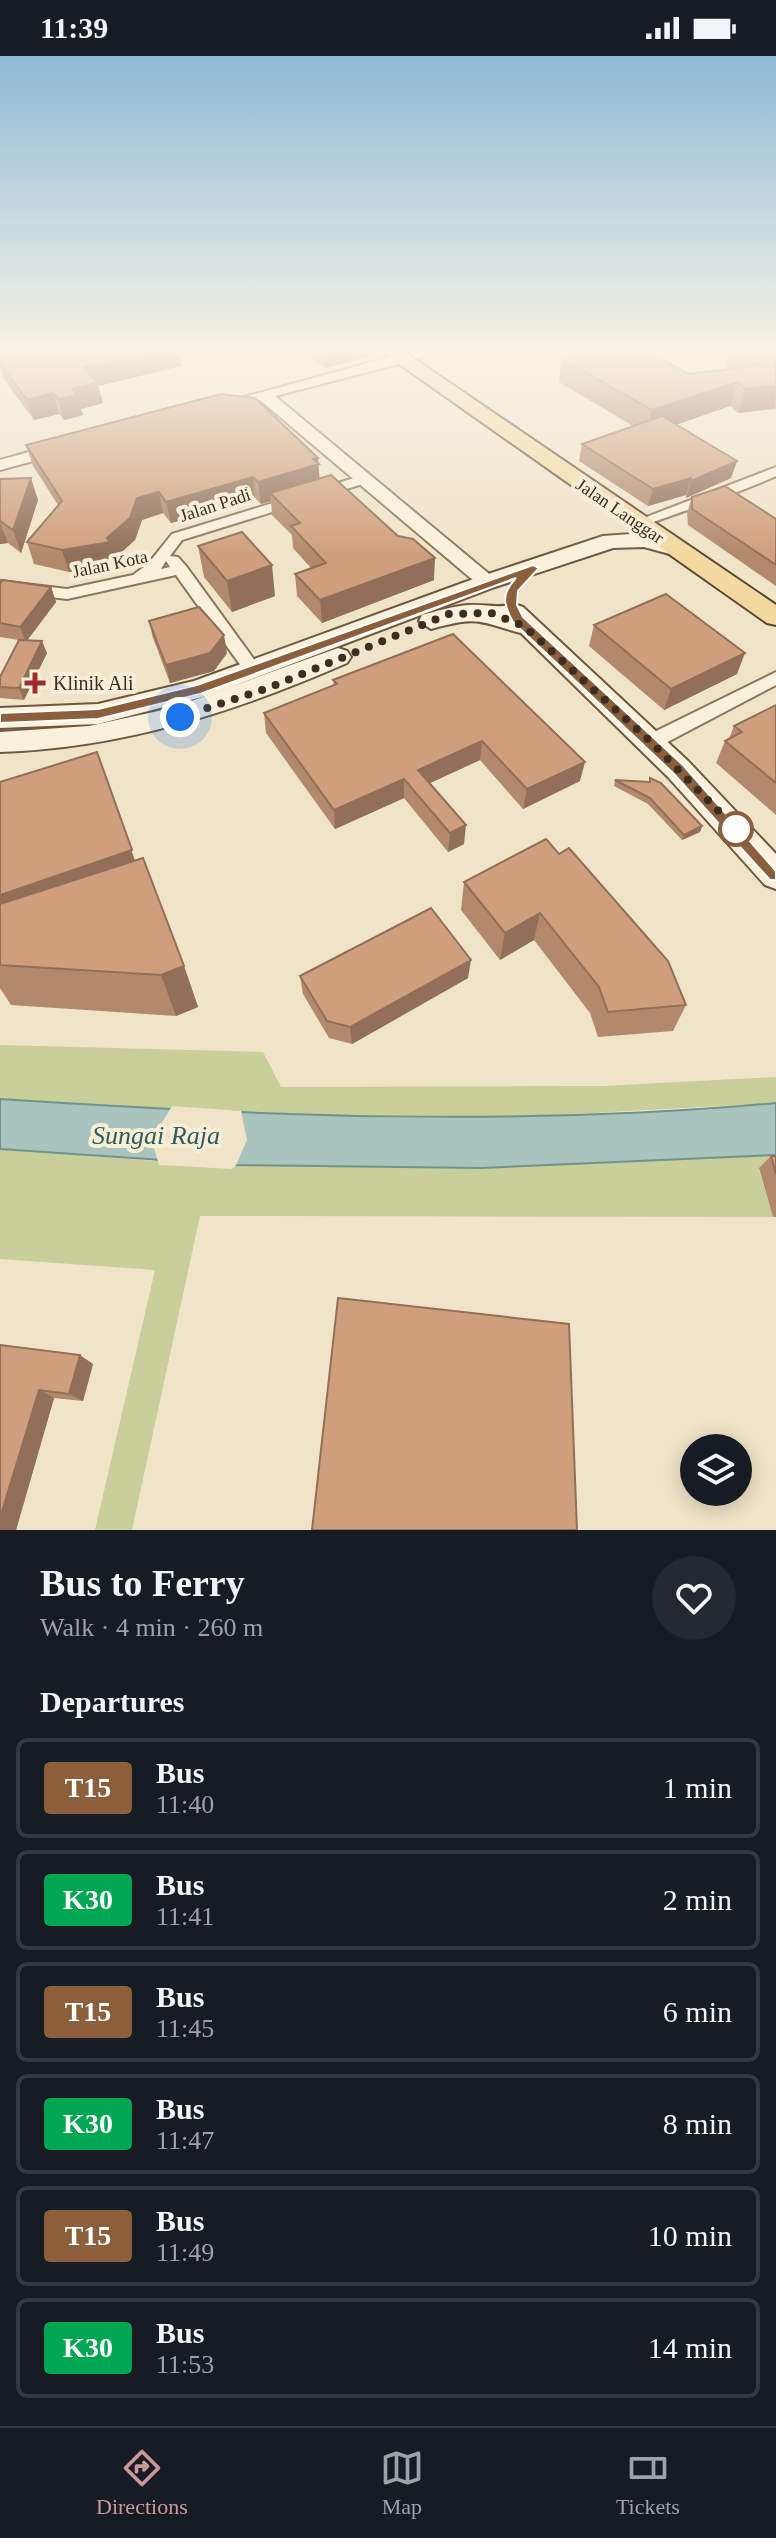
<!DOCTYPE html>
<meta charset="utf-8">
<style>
:root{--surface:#171b24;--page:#242831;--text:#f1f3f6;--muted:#9ea1a6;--line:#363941;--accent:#cc999b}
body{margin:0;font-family:Georgia,serif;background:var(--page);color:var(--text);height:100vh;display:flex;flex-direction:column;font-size:30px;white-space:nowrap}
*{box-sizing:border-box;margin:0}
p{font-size:26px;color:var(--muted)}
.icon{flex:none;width:44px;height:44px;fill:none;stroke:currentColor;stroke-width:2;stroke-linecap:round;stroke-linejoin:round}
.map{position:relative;height:1474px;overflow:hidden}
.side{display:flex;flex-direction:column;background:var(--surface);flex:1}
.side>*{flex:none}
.badge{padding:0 16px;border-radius:6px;font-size:28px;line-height:52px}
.tools{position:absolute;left:680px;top:1378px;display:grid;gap:16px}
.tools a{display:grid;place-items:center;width:72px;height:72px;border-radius:50%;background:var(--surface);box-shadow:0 4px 20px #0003;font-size:40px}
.you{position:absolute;width:40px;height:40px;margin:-20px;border:6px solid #fff;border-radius:50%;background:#1a73e8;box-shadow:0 0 0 12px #1a73e833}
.map>.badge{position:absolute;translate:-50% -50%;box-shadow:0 0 0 4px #fff}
h2{padding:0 40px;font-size:30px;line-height:72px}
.round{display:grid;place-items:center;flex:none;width:84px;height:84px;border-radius:42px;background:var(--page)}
.summary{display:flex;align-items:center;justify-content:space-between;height:136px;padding:0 40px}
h1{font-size:38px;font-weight:800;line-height:60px}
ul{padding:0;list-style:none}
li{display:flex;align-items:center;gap:24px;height:100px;margin:0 16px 12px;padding:0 24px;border:4px solid var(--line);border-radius:12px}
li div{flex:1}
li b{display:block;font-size:30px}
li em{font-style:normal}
li .badge{min-width:88px;font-weight:700;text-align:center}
.status{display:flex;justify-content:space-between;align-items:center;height:56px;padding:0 40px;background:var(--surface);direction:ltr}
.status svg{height:22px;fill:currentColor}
.tab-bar{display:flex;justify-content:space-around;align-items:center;height:112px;border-top:2px solid var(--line);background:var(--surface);font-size:22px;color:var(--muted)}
.tab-bar a{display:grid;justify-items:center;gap:4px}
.tab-bar .on{color:var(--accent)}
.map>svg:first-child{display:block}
</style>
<div class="status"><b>11:39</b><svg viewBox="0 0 49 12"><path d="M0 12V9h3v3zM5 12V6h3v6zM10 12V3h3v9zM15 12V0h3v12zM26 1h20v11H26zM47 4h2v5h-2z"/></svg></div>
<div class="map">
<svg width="776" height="1474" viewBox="0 0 776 1474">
<rect width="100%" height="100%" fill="#f0e4c8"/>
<!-- green -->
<path fill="#c9cf9b" d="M0 989 263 996 281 1031 602 1030 776 1021V1047L481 1063 482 1112 776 1099V1112L759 1113 773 1161 200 1160 132 1474H95L155 1214 0 1203V1093L156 1105 167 1055 0 1043Z"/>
<!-- water -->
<path fill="#a9c4bc" stroke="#6f938a" stroke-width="2" d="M0 1043C259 1060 517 1071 776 1047V1099L482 1112 236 1109 0 1093Z"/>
<!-- pier -->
<path fill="#f0e4c8" d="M172 1050 241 1055 247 1084 236 1109 232 1113 159 1109 154 1092 155 1078Z"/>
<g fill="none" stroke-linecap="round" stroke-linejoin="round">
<!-- minor casing -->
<g stroke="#8d765c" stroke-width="4">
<g id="minor">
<path d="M414 293H426L422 302H414Z"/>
<path d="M776 411V420C732 440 688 453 643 470H633L631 467Z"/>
<path d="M364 419 369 420V426L182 484 170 500 178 501 186 510 258 609 261 613 258 617H246L176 519 67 543 0 535V525L67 533 133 519 148 508 172 478ZM166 505 170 511 161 513Z"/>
<path d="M776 616V629L658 691H644L641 686 644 681Z"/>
</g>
</g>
<!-- tertiary casing -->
<g stroke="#8d765c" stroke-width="4">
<g id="tertiary">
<path d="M394 300 402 305 399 308 275 340 494 522 497 526 494 530H480L260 344 219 355 211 350Z"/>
<path d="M61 387 67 388V396L0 414V404Z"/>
</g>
</g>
<!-- secondary casing -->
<g stroke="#6f573f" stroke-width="4">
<g id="secondary">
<path d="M645 477 685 488 688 493 677 500 644 491 613 492 495 531 210 639 98 668 0 672V652L98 648 194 625 479 521 603 480Z"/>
<path d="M514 548 523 551 688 705 776 798V833L765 829 668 721 521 577C476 565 479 560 431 573L419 565 422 559C437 555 453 550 469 549 487 548 497 553 514 548Z"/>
<path d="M338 592 347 595 351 601 347 607C235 656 123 692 0 696V676L89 670 172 652Z"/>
</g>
</g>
<!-- primary casing -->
<g stroke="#5b4430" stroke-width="4">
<path id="primary" d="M378 293H400L776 549V569L767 567Z"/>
</g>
<!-- minor -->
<use href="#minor" fill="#faf1dc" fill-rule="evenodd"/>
<!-- tertiary -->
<use href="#tertiary" fill="#faf1dc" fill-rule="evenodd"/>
<!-- secondary -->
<use href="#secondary" fill="#faf1dc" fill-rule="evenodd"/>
<!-- primary -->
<use href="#primary" fill="#f3d9a0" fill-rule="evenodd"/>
</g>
<!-- wall -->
<g fill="#b2896c">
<path d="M7 293H218L180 302 181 310 98 330 103 347 81 353 83 359 64 364 59 358 34 364 3 322 0 313V301L9 299Z"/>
<path d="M368 293V301L325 312 300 294Z"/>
<path d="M731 293H776V353L738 357 730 350 676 368 737 405 731 422 686 442V439L648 450 579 405 582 388 633 370 559 326 562 303 689 318 729 313 726 310Z"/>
<path d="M26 389 320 422 434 524 322 567 297 540 295 518 311 512 293 492 292 479 272 459 271 445 261 448 255 442 171 467 163 457 142 464 135 484 115 502 116 508 69 516 34 508 27 486 58 449 33 410Z"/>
<path d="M0 423 38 444 21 497 8 487 0 488Z"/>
<path d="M692 441 776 463V530L688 469 687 457Z"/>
<path d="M198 490 275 540 232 556 204 521Z"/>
<path d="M0 524 2 525 51 531 56 546 27 584 47 597 24 644 0 642V621L19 584 0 581Z"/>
<path d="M149 565 227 597 214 615 170 627 153 582Z"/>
<path d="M594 569 737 618 664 654 589 590Z"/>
<path d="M333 624 580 725 523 753 480 704 430 727 464 788 448 796 404 742 335 773 266 677 264 657 334 630Z"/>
<path d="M776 649V759L716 707 725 685 729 683 734 670Z"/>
<path d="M650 722 702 770 700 776 682 784 648 748 614 730 615 724 649 726Z"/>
<path d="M0 726 135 805 184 910 198 951 176 960 11 949 0 932Z"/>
<path d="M546 783 686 949 673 975 598 981 590 957 534 884 500 904 461 854 464 826Z"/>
<path d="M300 920 468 922 352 988 329 982 303 938Z"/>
<path d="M771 1100H776V1161H773L759 1112Z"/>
<path d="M0 1289 93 1308 83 1345 54 1342 16 1474H0Z"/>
</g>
<!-- shaded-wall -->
<g fill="#916f58">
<path d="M163 293H218L180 302 181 310 98 330 103 347 81 353 83 359 64 364 58 343 72 333 84 311Z"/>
<path d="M338 293H368V301L325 312 324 297Z"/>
<path d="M737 326 730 350 647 379 652 354Z"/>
<path d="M776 329 775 352 738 357 746 333Z"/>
<path d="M53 337 59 358 34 364 27 344Z"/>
<path d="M318 402 320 429 270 437 271 445 261 448 258 426Z"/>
<path d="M737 405 731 422 686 442 691 425Z"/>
<path d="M253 421 255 442 171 467 166 446Z"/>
<path d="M31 422 38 444 21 497 13 474Z"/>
<path d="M691 422 686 439 648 450 653 433Z"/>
<path d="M159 436 163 457 142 464 135 484 115 502 116 508 69 516 62 494 107 482 137 442Z"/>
<path d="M0 467 8 487 0 488Z"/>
<path d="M435 502 434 524 322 567 320 544Z"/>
<path d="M272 509 275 540 232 556 227 525Z"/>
<path d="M51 531 56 546 26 586 20 571Z"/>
<path d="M224 579 227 597 214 615 170 627 166 609Z"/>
<path d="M42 585 47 597 24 644 19 632Z"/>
<path d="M745 597 737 618 664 654 671 633Z"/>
<path d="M482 685 480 704 417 733 418 714Z"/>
<path d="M97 696 139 816 0 865V839Z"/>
<path d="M585 706 580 725 523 753 527 733Z"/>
<path d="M404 723V742L335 773 334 754Z"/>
<path d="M466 769 464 788 448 796 450 777Z"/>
<path d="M702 770 700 776 682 784 684 779Z"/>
<path d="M540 857 534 884 500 904 505 877Z"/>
<path d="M471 904 468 922 352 988 350 971Z"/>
<path d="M184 910 198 951 176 960 161 919Z"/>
<path d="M80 1299 93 1308 83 1345 69 1338Z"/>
<path d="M39 1334 54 1342 16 1474H0V1462Z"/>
</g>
<!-- building -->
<g fill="#cf9f7d" stroke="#916f58" stroke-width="2">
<path d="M10 293H163L84 311 98 327 72 333 77 339 58 343 53 337 27 344 0 307V301L13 298Z"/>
<path d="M319 293H338L324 297Z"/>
<path d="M594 293H642L689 318 760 309 740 293H776V329L746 333 737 326 652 354 562 303Z"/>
<path d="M221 338 255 342 318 402 313 403 319 408 258 426 253 421 166 446 159 436 137 442 130 462 107 482 110 486 62 494 27 486 62 445 26 389Z"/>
<path d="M662 360 737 405 691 425V422L653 433 582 388Z"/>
<path d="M331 419 398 480 413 483 435 502 320 544 295 518 326 507 291 470 300 467 270 437Z"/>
<path d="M31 422 13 474 0 465V423Z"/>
<path d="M725 430 776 463V509L692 453V441Z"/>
<path d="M242 476 272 509 227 525 198 490Z"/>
<path d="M3 524 51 531 20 571 0 567V527Z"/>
<path d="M666 538 745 597 671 633 594 569Z"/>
<path d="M199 551 224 579 210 597 166 609 149 565Z"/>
<path d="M453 578 585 706 527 733 482 685 418 714 466 769 450 777 404 723 334 754 264 657 337 628 333 624Z"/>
<path d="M19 584 42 585 19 632 0 631V621Z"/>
<path d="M776 649V727L725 685 742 676 734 670Z"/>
<path d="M97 696 132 794 0 839V726Z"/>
<path d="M650 722 661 727 702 770 684 779 650 742 615 724 650 726Z"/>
<path d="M546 783 559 798 569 792 668 905 686 949 608 956 599 931 540 857 505 877 464 826Z"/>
<path d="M143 802 184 910 161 919 0 909V848Z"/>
<path d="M431 852 471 904 350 971 327 965 300 920Z"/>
<path d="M771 1100H776V1118Z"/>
<path d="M338 1242 569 1268 577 1474H312Z"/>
<path d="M0 1289 80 1299 69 1338 39 1334 0 1462Z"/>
</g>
<!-- sky -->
<linearGradient id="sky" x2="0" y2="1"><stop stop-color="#8fbad6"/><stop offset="0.59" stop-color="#f8f3e6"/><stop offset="1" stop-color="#f8f3e6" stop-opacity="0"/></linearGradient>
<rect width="776" height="500" fill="url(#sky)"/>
<!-- line -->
<path fill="#8b5e3c" stroke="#fff" stroke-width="2" d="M533 509 539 512 518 535 517 549 523 561 683 709 776 815V824H770L673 717 513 566C503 548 501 538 516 522L200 638 98 663 0 667V657L98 653 197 629Z"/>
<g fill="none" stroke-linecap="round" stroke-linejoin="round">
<!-- walk -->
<path stroke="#3d2e20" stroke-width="8" stroke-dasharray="0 14.4" d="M180 661 268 632 449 558 491 557 524 570 651 686 736 773"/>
</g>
<!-- markers -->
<path fill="#9e2a2b" stroke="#f7eed8" stroke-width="3" d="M31 615h8v8h8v8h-8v8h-8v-8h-8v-8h8z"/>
<circle fill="#fff" stroke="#8b5e3c" stroke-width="4" cx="736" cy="773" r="16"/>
<g text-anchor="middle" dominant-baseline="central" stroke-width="8" stroke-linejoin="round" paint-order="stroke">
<!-- far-street labels -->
<g font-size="18" fill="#3d2e20" stroke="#f7eed8">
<text transform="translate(215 449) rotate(-18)">Jalan Padi</text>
<text transform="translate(620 455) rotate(34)">Jalan Langgar</text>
<text transform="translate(110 508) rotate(-12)">Jalan Kota</text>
</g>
<!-- poi labels -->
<g font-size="20" fill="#3d2e20" stroke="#f7eed8" text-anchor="start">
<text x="53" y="627">Klinik Ali</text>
</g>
<!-- near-water labels -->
<g font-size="26" font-style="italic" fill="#2f5d5a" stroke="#f7eed8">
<text x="156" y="1079">Sungai Raja</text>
</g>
</g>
</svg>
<div class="tools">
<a><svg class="icon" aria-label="layers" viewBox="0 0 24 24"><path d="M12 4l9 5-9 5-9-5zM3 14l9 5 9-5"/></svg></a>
</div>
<div class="you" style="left:180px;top:661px"></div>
</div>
<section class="side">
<div class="summary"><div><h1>Bus to Ferry</h1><p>Walk · 4 min · 260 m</p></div><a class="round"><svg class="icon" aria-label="heart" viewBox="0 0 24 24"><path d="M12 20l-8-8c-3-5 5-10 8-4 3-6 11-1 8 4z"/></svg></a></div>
<h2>Departures</h2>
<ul>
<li><span class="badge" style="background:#8b5e3c;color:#fff">T15</span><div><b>Bus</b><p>11:40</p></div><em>1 min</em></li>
<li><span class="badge" style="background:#00a651;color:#fff">K30</span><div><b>Bus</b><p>11:41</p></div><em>2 min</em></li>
<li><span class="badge" style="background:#8b5e3c;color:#fff">T15</span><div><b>Bus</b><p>11:45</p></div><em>6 min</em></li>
<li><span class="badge" style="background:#00a651;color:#fff">K30</span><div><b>Bus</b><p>11:47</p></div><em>8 min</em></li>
<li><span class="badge" style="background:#8b5e3c;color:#fff">T15</span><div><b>Bus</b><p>11:49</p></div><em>10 min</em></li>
<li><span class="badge" style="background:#00a651;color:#fff">K30</span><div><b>Bus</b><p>11:53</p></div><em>14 min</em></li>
</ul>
</section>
<nav class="tab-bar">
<a class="on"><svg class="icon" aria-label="directions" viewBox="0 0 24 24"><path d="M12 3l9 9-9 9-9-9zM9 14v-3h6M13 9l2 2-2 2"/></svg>Directions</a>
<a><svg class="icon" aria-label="map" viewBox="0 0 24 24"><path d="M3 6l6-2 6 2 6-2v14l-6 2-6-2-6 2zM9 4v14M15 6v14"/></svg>Map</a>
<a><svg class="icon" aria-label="tickets" viewBox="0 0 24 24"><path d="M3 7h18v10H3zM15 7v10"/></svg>Tickets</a>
</nav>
